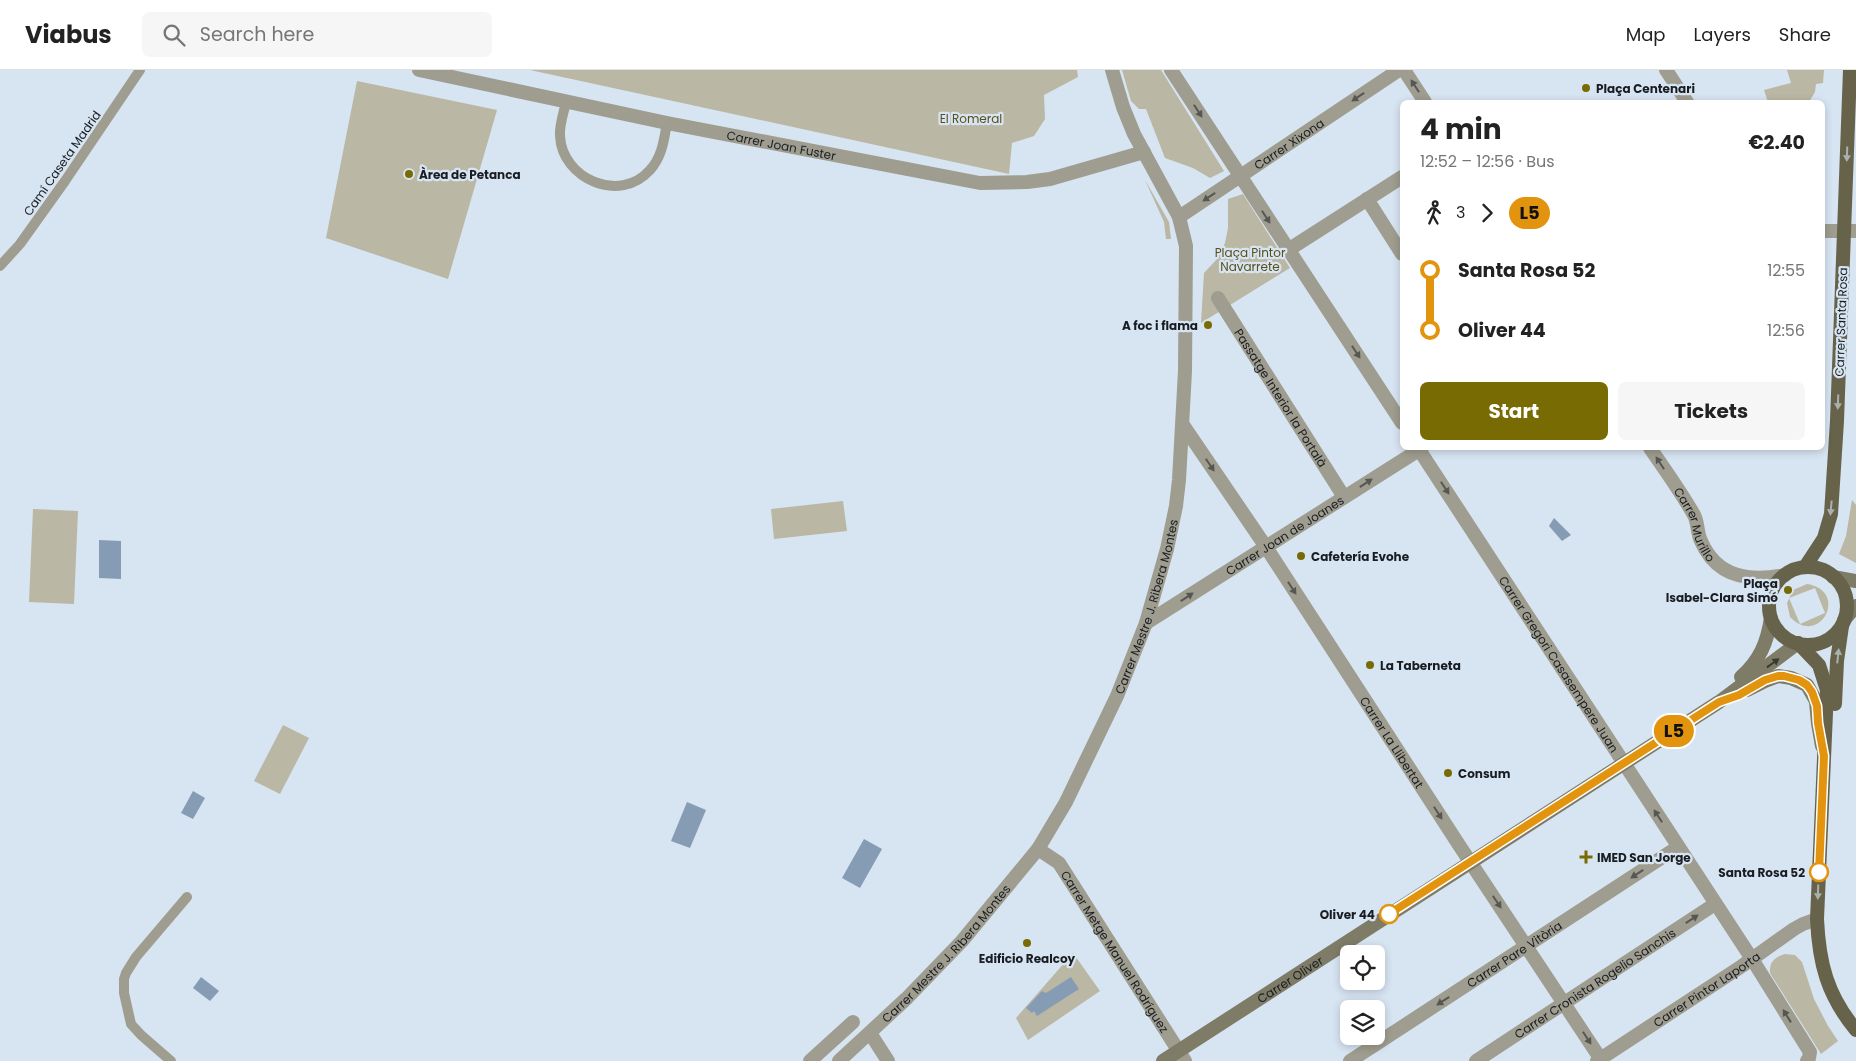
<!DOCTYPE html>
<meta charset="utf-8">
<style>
:root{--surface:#fff;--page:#f6f6f6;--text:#222;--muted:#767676;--line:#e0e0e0;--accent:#786b03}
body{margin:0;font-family:Poppins,sans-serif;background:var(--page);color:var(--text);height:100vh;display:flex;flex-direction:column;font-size:19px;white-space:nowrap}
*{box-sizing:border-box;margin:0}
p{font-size:16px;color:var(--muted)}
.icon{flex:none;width:28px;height:28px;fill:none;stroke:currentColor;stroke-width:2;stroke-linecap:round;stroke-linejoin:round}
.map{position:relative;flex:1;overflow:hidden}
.drawer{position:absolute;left:1400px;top:30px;width:425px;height:350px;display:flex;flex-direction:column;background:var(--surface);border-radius:8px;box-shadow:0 2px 8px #0003}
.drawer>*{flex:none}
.badge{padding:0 10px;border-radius:16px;font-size:18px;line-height:32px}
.fabs{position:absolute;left:1340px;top:875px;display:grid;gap:10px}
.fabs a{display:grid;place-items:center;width:45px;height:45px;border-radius:8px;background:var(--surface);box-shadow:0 2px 8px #0003;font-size:25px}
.map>.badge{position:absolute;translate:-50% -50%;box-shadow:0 0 0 2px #fff}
.legs{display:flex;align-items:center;gap:8px;height:55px;padding:0 20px;font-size:16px}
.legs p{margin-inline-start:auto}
.headline{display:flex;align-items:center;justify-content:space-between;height:85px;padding:0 20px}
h1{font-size:28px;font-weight:700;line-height:38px}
.button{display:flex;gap:10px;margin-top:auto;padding:10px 20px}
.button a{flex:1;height:58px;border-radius:8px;background:var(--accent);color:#fff;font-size:20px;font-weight:700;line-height:58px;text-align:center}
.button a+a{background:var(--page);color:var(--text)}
ul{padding:0 20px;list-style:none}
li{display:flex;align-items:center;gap:18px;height:60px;font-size:19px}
li i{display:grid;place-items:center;width:8px;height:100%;margin:0 6px;background:currentColor}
li i::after{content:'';width:12px;height:12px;margin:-6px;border:4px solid;border-radius:50%;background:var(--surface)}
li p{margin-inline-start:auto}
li:first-child i{background:linear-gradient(#0000 50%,currentColor 0)}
li:last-child i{background:linear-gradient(currentColor 50%,#0000 0)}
header{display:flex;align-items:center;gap:30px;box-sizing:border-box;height:70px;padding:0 25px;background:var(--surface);border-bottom:1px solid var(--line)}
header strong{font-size:24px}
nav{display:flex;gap:28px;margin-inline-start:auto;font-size:18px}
.search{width:350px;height:45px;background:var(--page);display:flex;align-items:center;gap:12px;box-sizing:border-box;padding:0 18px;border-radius:8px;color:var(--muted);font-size:19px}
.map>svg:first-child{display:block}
</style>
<header>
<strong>Viabus</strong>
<div class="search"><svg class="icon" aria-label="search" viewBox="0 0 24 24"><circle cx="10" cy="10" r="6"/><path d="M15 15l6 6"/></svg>Search here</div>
<nav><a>Map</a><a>Layers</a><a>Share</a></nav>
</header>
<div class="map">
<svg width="1856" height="991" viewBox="0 0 1856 991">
<rect width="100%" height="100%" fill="#d7e4f2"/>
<!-- green -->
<g fill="#bab7a4" fill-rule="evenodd">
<path d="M530 0H1077L1078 7 1044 25 1045 49 1034 66 1012 73 1009 104Z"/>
<path d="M1122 0H1161L1224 101 1210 108 1193 98 1165 88 1146 39H1139L1131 31Z"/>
<path d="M1787 0H1824L1823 13 1816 14 1815 22 1809 32H1768L1764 20 1791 13Z"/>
<path d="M357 11 497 40 448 209 326 168Z"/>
<path d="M1145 110 1169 152 1171 169H1166L1164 152Z"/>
<path d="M1243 124 1290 198 1201 253 1204 203 1217 189 1225 173 1228 158V129Z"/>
<path d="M1852 430 1856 435V493L1839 484 1846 466Z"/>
<path d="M843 431 847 461 774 469 771 439Z"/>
<path d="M33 439 78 441 74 534 29 532Z"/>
<path d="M1807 514C1850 521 1820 578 1790 547L1787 533 1793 520ZM1815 518 1825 543 1800 554 1789 528Z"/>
<path d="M283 655 309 668 280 724 254 711Z"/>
<path d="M1073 883 1100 921 1028 970 1016 948Z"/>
<path d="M1785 884 1795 885 1802 892 1814 929 1828 956 1838 971 1821 984 1770 903C1769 892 1775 887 1785 884Z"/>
</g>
<!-- water -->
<g fill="#869cb4">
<path d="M1554 448 1571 465 1562 471 1549 456Z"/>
<path d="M99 470 121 471V509L99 508Z"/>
<path d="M193 721 205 728 193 749 181 743Z"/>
<path d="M687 732 706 740 690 778 671 771Z"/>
<path d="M864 769 882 779 860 818 842 808Z"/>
<path d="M201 907 219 921 210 931 193 918Z"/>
<path d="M1071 907 1079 919 1037 946 1034 941 1032 943 1026 938 1042 921 1046 923Z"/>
</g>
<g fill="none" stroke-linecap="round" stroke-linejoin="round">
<!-- service -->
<g stroke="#9e9d8f" stroke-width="10">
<path d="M566 32C564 42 559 55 560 66 562 109 620 134 650 100 662 87 664 70 667 53"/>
<path d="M0 196 20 174 65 111 140 0"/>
<path d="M171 991 141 965 131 954 124 923V909L126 903 136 887 187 827"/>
</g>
<!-- pedestrian -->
<g stroke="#9e9d8f" stroke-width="14">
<path d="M1367 129 1402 184"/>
<path d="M1288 180 1402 107"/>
<path id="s1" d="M1218 228 1344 427"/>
<path d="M810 991 853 952"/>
</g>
<!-- minor -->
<g stroke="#9e9d8f" stroke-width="14">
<path id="s2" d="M419 0 667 53 980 113 1027 112 1050 109 1144 82"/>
<path d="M1171 0 1402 353"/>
<path d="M1404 0 1425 32"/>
<path d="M1666 0 1687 32"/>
<path id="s3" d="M1179 147 1399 0"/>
<path d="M1822 161H1856"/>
<path id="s4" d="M1183 355 1266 477 1459 775 1602 991"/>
<path id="s5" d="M1418 378 1752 889 1810 982 1809 988 1807 991"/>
<path id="s6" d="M1650 378C1665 400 1681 422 1694 445 1698 452 1697 463 1701 471 1717 508 1750 512 1785 505"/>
<path id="s7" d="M1146 553 1422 378"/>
<path id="s8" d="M1038 779 1059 793 1185 991"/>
<path d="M870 963 888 991"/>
<path id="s9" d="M1350 991 1678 777"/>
<path id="s10" d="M1476 991 1715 834"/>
<path id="s11" d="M1597 991 1742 896 1794 859 1803 854 1817 849"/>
</g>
<!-- tertiary -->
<path stroke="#9e9d8f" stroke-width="14" id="s12" d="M839 991 907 928 962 871 1038 779 1066 732 1117 626 1146 553 1167 479 1176 436 1179 410 1185 301 1186 176 1179 147 1134 64 1123 37 1112 0"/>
<!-- secondary -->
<g stroke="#7e7b67" stroke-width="14">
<path d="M1833 507 1856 511"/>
<path d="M1844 550 1856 536"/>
<path d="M1741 607C1760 590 1767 573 1771 548"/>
<path d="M1747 620 1765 611 1778 606 1791 608 1807 615 1816 631 1818 653 1822 676"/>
<path id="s13" d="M1163 991 1719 632 1798 573"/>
</g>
<!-- primary -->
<g stroke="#67634b" stroke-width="14">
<path d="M1805 497 1824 468 1831 444 1837 351 1850 0"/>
<circle cx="1808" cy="536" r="39"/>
<path d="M1798 573 1819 595 1827 620 1817 849C1819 893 1827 925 1856 960"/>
<path d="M1835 634 1837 591 1842 556"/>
</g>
</g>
<!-- one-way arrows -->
<defs><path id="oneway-solid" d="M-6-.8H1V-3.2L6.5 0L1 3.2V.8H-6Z" transform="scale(1.25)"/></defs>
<g fill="#555753">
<use href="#oneway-solid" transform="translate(1415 16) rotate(-123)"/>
<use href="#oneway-solid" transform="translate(1358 27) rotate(146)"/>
<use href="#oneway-solid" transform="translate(1198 41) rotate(57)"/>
<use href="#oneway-solid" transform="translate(1209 127) rotate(146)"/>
<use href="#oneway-solid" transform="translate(1266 147) rotate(57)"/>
<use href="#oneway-solid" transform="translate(1356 282) rotate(57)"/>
<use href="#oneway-solid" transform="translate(1660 393) rotate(-123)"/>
<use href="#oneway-solid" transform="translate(1210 395) rotate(56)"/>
<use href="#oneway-solid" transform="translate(1366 413) rotate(-33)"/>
<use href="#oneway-solid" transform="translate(1445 418) rotate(57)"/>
<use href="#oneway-solid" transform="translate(1292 518) rotate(57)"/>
<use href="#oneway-solid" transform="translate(1187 527) rotate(-33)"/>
<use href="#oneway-solid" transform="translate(1438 743) rotate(57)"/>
<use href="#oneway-solid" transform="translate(1658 746) rotate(-123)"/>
<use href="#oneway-solid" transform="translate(1637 804) rotate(147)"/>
<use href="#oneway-solid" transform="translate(1497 832) rotate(56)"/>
<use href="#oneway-solid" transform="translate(1692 849) rotate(-33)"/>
<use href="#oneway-solid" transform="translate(1443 931) rotate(147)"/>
<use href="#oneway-solid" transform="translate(1787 946) rotate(-122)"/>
<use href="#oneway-solid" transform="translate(1587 968) rotate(57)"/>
</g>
<g fill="#aab0af">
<use href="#oneway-solid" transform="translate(1847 84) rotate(92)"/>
<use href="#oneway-solid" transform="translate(1838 332) rotate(92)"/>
<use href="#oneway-solid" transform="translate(1831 438) rotate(95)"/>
<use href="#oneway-solid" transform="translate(1838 586) rotate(-84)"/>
<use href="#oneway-solid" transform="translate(1818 822) rotate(92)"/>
</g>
<use fill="#373937" href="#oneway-solid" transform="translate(1773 593) rotate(-36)"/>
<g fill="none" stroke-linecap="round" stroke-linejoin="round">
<!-- line-1 casing -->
<g stroke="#fff" stroke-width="11">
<path id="line-1" d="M1389 844 1719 632 1739 625 1765 610 1778 606H1784L1799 610 1807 615 1812 622 1817 636 1818 653 1824 686 1819 802"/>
</g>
<!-- line-1 -->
<use href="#line-1" stroke="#e3940e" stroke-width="8"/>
</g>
<!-- markers -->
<g fill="#786b03" stroke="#d7e4f2" stroke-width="2">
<circle cx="1586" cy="18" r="5"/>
<circle cx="409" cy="104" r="5"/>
<circle cx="1208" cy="255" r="5"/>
<circle cx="1301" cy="486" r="5"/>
<circle cx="1788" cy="520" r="5"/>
<circle cx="1370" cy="595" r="5"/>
<circle cx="1448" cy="703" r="5"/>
<path d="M1583.5 779.5h5v5h5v5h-5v5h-5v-5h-5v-5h5z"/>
<circle cx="1027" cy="873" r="5"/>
</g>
<g fill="#fff" stroke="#e3940e" stroke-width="2.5">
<circle cx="1819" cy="802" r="9"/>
<circle cx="1389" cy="844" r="9"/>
</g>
<g text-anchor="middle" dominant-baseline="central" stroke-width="4.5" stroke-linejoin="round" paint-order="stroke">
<!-- poi labels -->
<g font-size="12" font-weight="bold" fill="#191d22" stroke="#d7e4f2" text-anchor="start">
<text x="1596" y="18">Plaça Centenari</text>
<text x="419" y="104">Àrea de Petanca</text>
<text x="1198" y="255" text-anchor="end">A foc i flama</text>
<text x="1311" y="486">Cafetería Evohe</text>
<text x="1778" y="513" text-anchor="end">Plaça<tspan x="1778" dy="14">Isabel-Clara Simó</tspan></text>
<text x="1380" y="595">La Taberneta</text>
<text x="1458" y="703">Consum</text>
<text x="1597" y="787">IMED San Jorge</text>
<text x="1027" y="888" text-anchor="middle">Edificio Realcoy</text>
</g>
<!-- park labels -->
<g font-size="12" fill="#584f1a" stroke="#d7e4f2">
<text x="971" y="48">El Romeral</text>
<text x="1250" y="182">Plaça Pintor<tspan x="1250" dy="14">Navarrete</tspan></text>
</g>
<!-- street labels -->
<g font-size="12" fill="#191d22" stroke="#d7e4f2">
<text stroke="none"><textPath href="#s3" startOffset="132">Carrer Xixona</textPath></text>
<text stroke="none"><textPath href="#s2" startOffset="370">Carrer Joan Fuster</textPath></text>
<text transform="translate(62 93) rotate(-55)">Camí Caseta Madrid</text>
<text transform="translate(1841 252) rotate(-88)">Carrer Santa Rosa</text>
<text stroke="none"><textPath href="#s1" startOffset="118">Passatge Interior la Portalà</textPath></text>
<text stroke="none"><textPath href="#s6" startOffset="89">Carrer Murillo</textPath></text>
<text stroke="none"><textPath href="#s7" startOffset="164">Carrer Joan de Joanes</textPath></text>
<text stroke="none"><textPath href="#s12" startOffset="558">Carrer Mestre J. Ribera Montes</textPath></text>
<text stroke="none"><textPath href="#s5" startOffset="258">Carrer Gregori Casasempere Juan</textPath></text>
<text stroke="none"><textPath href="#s4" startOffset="380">Carrer La Llibertat</textPath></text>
<text stroke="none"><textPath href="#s8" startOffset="130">Carrer Metge Manuel Rodríguez</textPath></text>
<text stroke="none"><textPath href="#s12" startOffset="152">Carrer Mestre J. Ribera Montes</textPath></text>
<text stroke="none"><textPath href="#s9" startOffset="196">Carrer Pare Vitòria</textPath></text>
<text stroke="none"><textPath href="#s13" startOffset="151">Carrer Oliver</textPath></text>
<text stroke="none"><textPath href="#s10" startOffset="142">Carrer Cronista Rogelio Sanchis</textPath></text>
<text stroke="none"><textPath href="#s11" startOffset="131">Carrer Pintor Laporta</textPath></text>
</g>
<!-- stop labels -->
<g font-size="12" font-weight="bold" fill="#191d22" stroke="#d7e4f2" text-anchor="end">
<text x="1805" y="802">Santa Rosa 52</text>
<text x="1375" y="844">Oliver 44</text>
</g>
</g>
</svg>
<div class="fabs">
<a><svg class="icon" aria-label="locate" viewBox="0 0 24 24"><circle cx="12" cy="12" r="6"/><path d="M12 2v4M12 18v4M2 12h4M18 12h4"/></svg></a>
<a><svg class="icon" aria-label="layers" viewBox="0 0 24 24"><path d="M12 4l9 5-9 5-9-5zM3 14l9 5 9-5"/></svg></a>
</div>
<b class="badge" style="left:1674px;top:661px;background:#e3940e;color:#111">L5</b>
<section class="drawer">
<div class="headline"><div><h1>4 min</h1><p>12:52 – 12:56 · Bus</p></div><b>€2.40</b></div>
<div class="legs"><svg class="icon" aria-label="walk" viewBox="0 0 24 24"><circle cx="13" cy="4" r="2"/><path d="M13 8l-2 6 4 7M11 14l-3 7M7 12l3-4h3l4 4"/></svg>3<svg class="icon" aria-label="forward" viewBox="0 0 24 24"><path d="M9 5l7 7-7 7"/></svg><b class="badge" style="background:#e3940e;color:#111">L5</b></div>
<ul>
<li><i style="color:#e3940e"></i><b>Santa Rosa 52</b><p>12:55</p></li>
<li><i style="color:#e3940e"></i><b>Oliver 44</b><p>12:56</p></li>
</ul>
<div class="button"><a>Start</a><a>Tickets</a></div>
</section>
</div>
